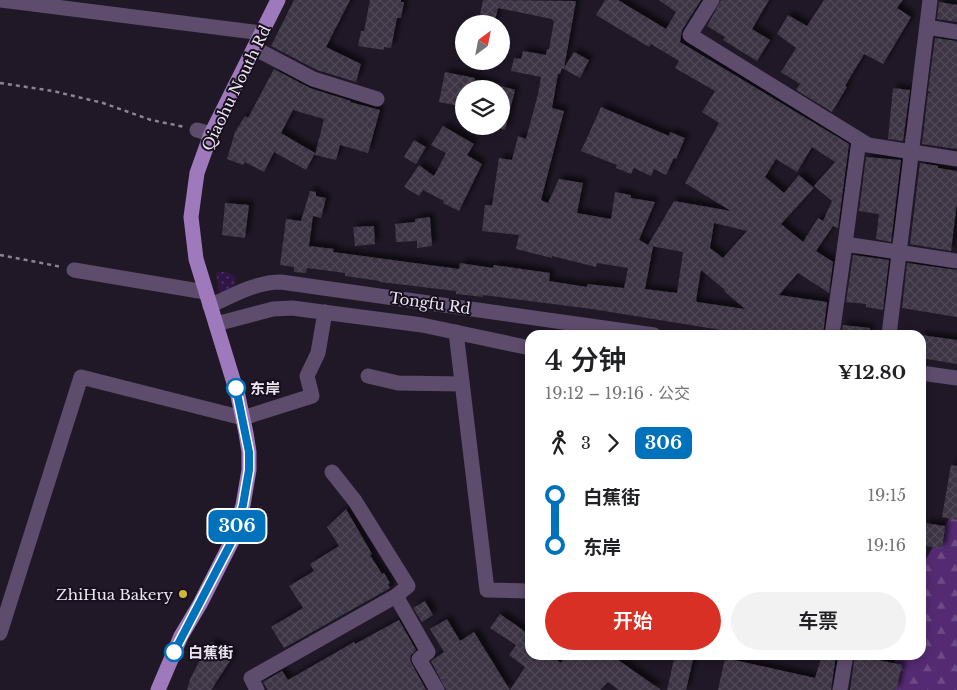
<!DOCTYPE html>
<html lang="zh">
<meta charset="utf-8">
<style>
:root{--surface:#fff;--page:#f2f2f2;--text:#202124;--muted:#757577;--accent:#d93025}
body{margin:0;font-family:"Libre Baskerville","Noto Sans SC",serif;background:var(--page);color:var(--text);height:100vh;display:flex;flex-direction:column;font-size:19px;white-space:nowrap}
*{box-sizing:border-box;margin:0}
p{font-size:16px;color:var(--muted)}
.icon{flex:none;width:28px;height:28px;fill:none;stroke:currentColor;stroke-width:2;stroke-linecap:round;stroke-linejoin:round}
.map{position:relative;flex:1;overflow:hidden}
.drawer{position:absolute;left:525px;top:330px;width:401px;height:330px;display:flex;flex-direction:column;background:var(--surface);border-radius:15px;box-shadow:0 2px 8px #0003}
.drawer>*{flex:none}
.badge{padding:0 10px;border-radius:8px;font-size:18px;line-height:32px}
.needle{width:32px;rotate:32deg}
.fabs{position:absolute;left:455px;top:15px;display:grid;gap:10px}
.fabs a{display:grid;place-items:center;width:55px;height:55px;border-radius:50%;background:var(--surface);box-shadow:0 2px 8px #0003;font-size:25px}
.map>.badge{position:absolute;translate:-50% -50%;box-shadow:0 0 0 2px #fff}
.legs{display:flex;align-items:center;gap:8px;height:55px;padding:0 20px;font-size:16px}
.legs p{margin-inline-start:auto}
.head{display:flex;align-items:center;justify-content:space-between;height:85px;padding:0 20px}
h1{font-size:28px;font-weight:600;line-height:38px}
.primary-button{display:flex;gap:10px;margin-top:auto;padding:10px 20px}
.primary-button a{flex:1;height:58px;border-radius:30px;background:var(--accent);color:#fff;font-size:20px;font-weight:600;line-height:58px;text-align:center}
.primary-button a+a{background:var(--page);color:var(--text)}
ul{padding:0 20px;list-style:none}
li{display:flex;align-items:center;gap:18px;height:50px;font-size:19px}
li i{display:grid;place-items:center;width:8px;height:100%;margin:0 6px;background:currentColor}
li i::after{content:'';width:12px;height:12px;margin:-6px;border:4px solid;border-radius:50%;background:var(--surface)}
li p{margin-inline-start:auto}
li:first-child i{background:linear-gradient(#0000 50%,currentColor 0)}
li:last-child i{background:linear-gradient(currentColor 50%,#0000 0)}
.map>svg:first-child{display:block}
</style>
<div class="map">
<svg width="957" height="690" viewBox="0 0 957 690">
<defs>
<pattern id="grass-dots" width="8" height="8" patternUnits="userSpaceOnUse" patternTransform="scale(1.25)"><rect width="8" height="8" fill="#321547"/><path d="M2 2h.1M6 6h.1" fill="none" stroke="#503762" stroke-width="1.8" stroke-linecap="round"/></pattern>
<pattern id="forest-firs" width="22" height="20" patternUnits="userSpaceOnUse" patternTransform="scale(1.25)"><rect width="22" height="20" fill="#542b72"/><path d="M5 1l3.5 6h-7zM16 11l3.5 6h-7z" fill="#6d4a86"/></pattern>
<pattern id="building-cross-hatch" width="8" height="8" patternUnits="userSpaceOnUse" patternTransform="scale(1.25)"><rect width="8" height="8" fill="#3d3445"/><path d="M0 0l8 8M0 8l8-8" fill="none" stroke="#504857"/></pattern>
<filter id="shadow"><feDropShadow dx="4.5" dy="-4.5" stdDeviation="2.5" flood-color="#0009"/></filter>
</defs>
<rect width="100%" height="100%" fill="#201827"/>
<!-- grass -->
<path fill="url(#grass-dots)" d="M216 272H226L234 275 236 281 234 286 223 293 219 291Z"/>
<!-- forest -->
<path fill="url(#forest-firs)" d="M957 505V690H887L897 655H921V568Z"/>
<!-- building -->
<g fill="url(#building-cross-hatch)" fill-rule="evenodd" filter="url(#shadow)">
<path d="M294 0H350L326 47 361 64 356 82 317 70 271 46Z"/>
<path d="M370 0H401V2H404L401 18H397L391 48 384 47V50L358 46 361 31H364Z"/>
<path d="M483 0 576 1 564 68 574 52 589 60 580 78 562 68 560 74H558L552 108 564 111 541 200 548 203 559 179 583 183 577 213 611 219 615 192 631 195V198L655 202 639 240 648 245 674 201 731 211 685 183 719 123 702 112 715 91 675 68 679 61 651 44 649 47 596 15 605 0H618L666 29 676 12 659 0H701L682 30 680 42 849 144 838 228 833 226 816 251 833 262 829 293 798 273 779 295 827 302 823 335H763L721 330 592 309 483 295V297L456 294V291L380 282V281L345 276V273L307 268 306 273 294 272V267L280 265 286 219 301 221 310 191 316 192V196L326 198 321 218 313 216 309 246 334 249 333 252 459 269 460 263 493 268 494 265 550 273 549 281 587 287V284L624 288 628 268 597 263 596 267 552 256V258L516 249 519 235 482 231 485 205H492L499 158 512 160 518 136 526 139 538 94 541 77 511 71 514 58 521 59 523 51 546 55 547 49H549L554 21 552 20V19L498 8 494 24H478ZM812 147 835 162 814 186 832 201 823 221 818 218 803 242 781 224 814 188 799 175 784 193 765 177 776 159 797 172ZM714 223 747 231 723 258 710 248ZM651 246 683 252 677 293 645 289 653 247ZM701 270 725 290 724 291 745 309 697 302 696 300Z"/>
<path d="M721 0H769L752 29 770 40 757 61 723 40 725 37 707 26Z"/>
<path d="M824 0H903L897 8 911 17 883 64 864 54 845 86 847 87 832 112 796 90 800 84 781 72 796 48 777 34 788 15 807 26Z"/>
<path d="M939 2 957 5V22L937 19Z"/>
<path d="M935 38 957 41V149L922 144 928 93H932L928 91Z"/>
<path d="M274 69 310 88 351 101 350 102 380 110 368 153 340 145 336 160 315 155 324 119 293 110 281 133 315 153 306 170 274 152 264 172 245 162 243 165 227 159 235 132 245 116 248 118Z"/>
<path d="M445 72 475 78V80L496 85V89H464V107L439 102Z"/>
<path d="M501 86 515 90 505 130 501 129Z"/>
<path d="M893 88 910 90 903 141 888 139Z"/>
<path d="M601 107 669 136 670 132 685 138 676 159 674 158 666 175 654 169 651 176 634 168 631 174 616 168 617 165 581 151Z"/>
<path d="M443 126 474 144 467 155 482 164 459 211 443 203 444 201 423 190 419 196 404 187 419 165 434 176 446 153 431 145Z"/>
<path d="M414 140 426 147 416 164 404 157Z"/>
<path d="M866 157 901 160 891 242 876 239 879 214 859 211Z"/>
<path d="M920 163 938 166V168L957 171V202L951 251 910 244Z"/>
<path d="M225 203 249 205 245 238 222 235Z"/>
<path d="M430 217 432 246 417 248V241L396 242 395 224 415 222V219Z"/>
<path d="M374 226 375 244 355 246 353 227Z"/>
<path d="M853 255 889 260 883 310 866 307V304L846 302Z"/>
<path d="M907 263 957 270V317L902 308Z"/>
<path d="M843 325 870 328 869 335H841Z"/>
<path d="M921 335 957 340V364L921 358Z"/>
<path d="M951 465 957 466V520L942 517Z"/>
<path d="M346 509 372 554 370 555 382 574 384 573 390 583 388 584 390 588 284 648 271 627 303 608 289 586 314 571 310 564 339 546 327 527Z"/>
<path d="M925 523 945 526 942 549 921 545Z"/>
<path d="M425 601 433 615 422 622 413 608Z"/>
<path d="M500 614 530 635V655H549L561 663 566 655H611L661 690H619L608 682 600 690H446L431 661 444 652 430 629 447 619 460 641 474 632 510 690 525 667 509 655 516 645 490 628Z"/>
<path d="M399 620 416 650 411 655 410 660 426 690H268L263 682 282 671 288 680 354 642 355 644Z"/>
<path d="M212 642 234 655 211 690H187L190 679 201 658 200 657Z"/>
<path d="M675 655H694L686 690H667Z"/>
<path d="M822 655H836L831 690H718L725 658 815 678Z"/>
<path d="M855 655 902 665 896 690H850Z"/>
</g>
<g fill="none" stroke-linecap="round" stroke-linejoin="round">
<!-- path -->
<g stroke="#8b8591" stroke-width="2.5" stroke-dasharray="4 4" stroke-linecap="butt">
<path d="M0 83 53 91 103 103 151 120 185 127"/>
<path d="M0 255 62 267"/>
</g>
<!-- minor -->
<g stroke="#5d4c6c" stroke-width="15">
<path d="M0 0 262 33"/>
<path d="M712 0 690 35 868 145 957 159"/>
<path d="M927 27 957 32"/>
<path d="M254 48 313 79 377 99"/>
<path d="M197 130 211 134"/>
<path d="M845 244 859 140"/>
<path d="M74 270 205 292"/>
<path d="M210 306C233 295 256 282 281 282L654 335"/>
<path d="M216 324 273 309 292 308 422 325 530 348"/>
<path d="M456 332 487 590 530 591"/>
<path d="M832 335 845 244 957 261"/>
<path d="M889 335 930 0"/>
<path d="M921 373 957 378"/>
<path d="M368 376 398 383 462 384"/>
<path d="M396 596 428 652 419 659 437 690"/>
<path d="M0 633 81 377 243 418 312 396 307 376 318 353 325 312"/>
<path d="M257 690 251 678 396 596 408 586 355 501 332 472"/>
<path d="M840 690 846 655"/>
</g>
<!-- major -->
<path stroke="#9e7abd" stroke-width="15" d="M158 690 181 636 200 604 233 539 243 505 249 470V452L246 433 238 396 196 259 191 217 197 173 211 134 278 0"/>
</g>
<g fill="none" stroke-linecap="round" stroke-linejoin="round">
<!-- line-1 casing -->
<g stroke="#fff" stroke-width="11">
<path id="line-1" d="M174 652 233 539 243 505 249 470V452L236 388"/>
</g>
<!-- line-1 -->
<use href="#line-1" stroke="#0072bc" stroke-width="8"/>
</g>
<!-- markers -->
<g fill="#fff" stroke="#0072bc" stroke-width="2.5">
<circle cx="236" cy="388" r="9"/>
<circle cx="174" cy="652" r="9"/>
</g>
<circle fill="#cfb837" stroke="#170f1d" stroke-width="2" cx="183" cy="594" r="5"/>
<g text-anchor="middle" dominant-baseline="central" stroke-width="4" stroke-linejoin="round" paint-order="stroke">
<!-- street labels -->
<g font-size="15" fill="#eae5ef" stroke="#170f1d">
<text transform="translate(236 88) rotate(-64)">Qiaohu Nouth Rd</text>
<text transform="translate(430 303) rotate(8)">Tongfu Rd</text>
</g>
<!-- stop labels -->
<g font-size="15" font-weight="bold" fill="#eae5ef" stroke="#170f1d" text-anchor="start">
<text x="250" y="388">东岸</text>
<text x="188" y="652">白蕉街</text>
</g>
<!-- poi labels -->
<g font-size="15" fill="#eae5ef" stroke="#170f1d" text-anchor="end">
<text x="173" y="594">ZhiHua Bakery</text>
</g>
</g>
</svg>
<div class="fabs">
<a><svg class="needle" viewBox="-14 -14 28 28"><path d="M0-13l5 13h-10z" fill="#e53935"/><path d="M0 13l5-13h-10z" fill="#757577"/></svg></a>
<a><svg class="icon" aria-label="layers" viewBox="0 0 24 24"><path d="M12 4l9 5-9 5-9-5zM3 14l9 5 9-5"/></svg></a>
</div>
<b class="badge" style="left:237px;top:526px;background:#0072bc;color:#fff">306</b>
<section class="drawer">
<div class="head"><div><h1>4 分钟</h1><p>19:12 – 19:16 · 公交</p></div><b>¥12.80</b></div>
<div class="legs"><svg class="icon" aria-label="walk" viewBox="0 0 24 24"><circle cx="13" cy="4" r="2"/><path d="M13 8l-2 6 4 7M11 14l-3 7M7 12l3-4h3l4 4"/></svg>3<svg class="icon" aria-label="forward" viewBox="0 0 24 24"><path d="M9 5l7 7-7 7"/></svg><b class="badge" style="background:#0072bc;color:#fff">306</b></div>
<ul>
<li><i style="color:#0072bc"></i><b>白蕉街</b><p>19:15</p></li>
<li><i style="color:#0072bc"></i><b>东岸</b><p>19:16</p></li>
</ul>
<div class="primary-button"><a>开始</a><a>车票</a></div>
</section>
</div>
